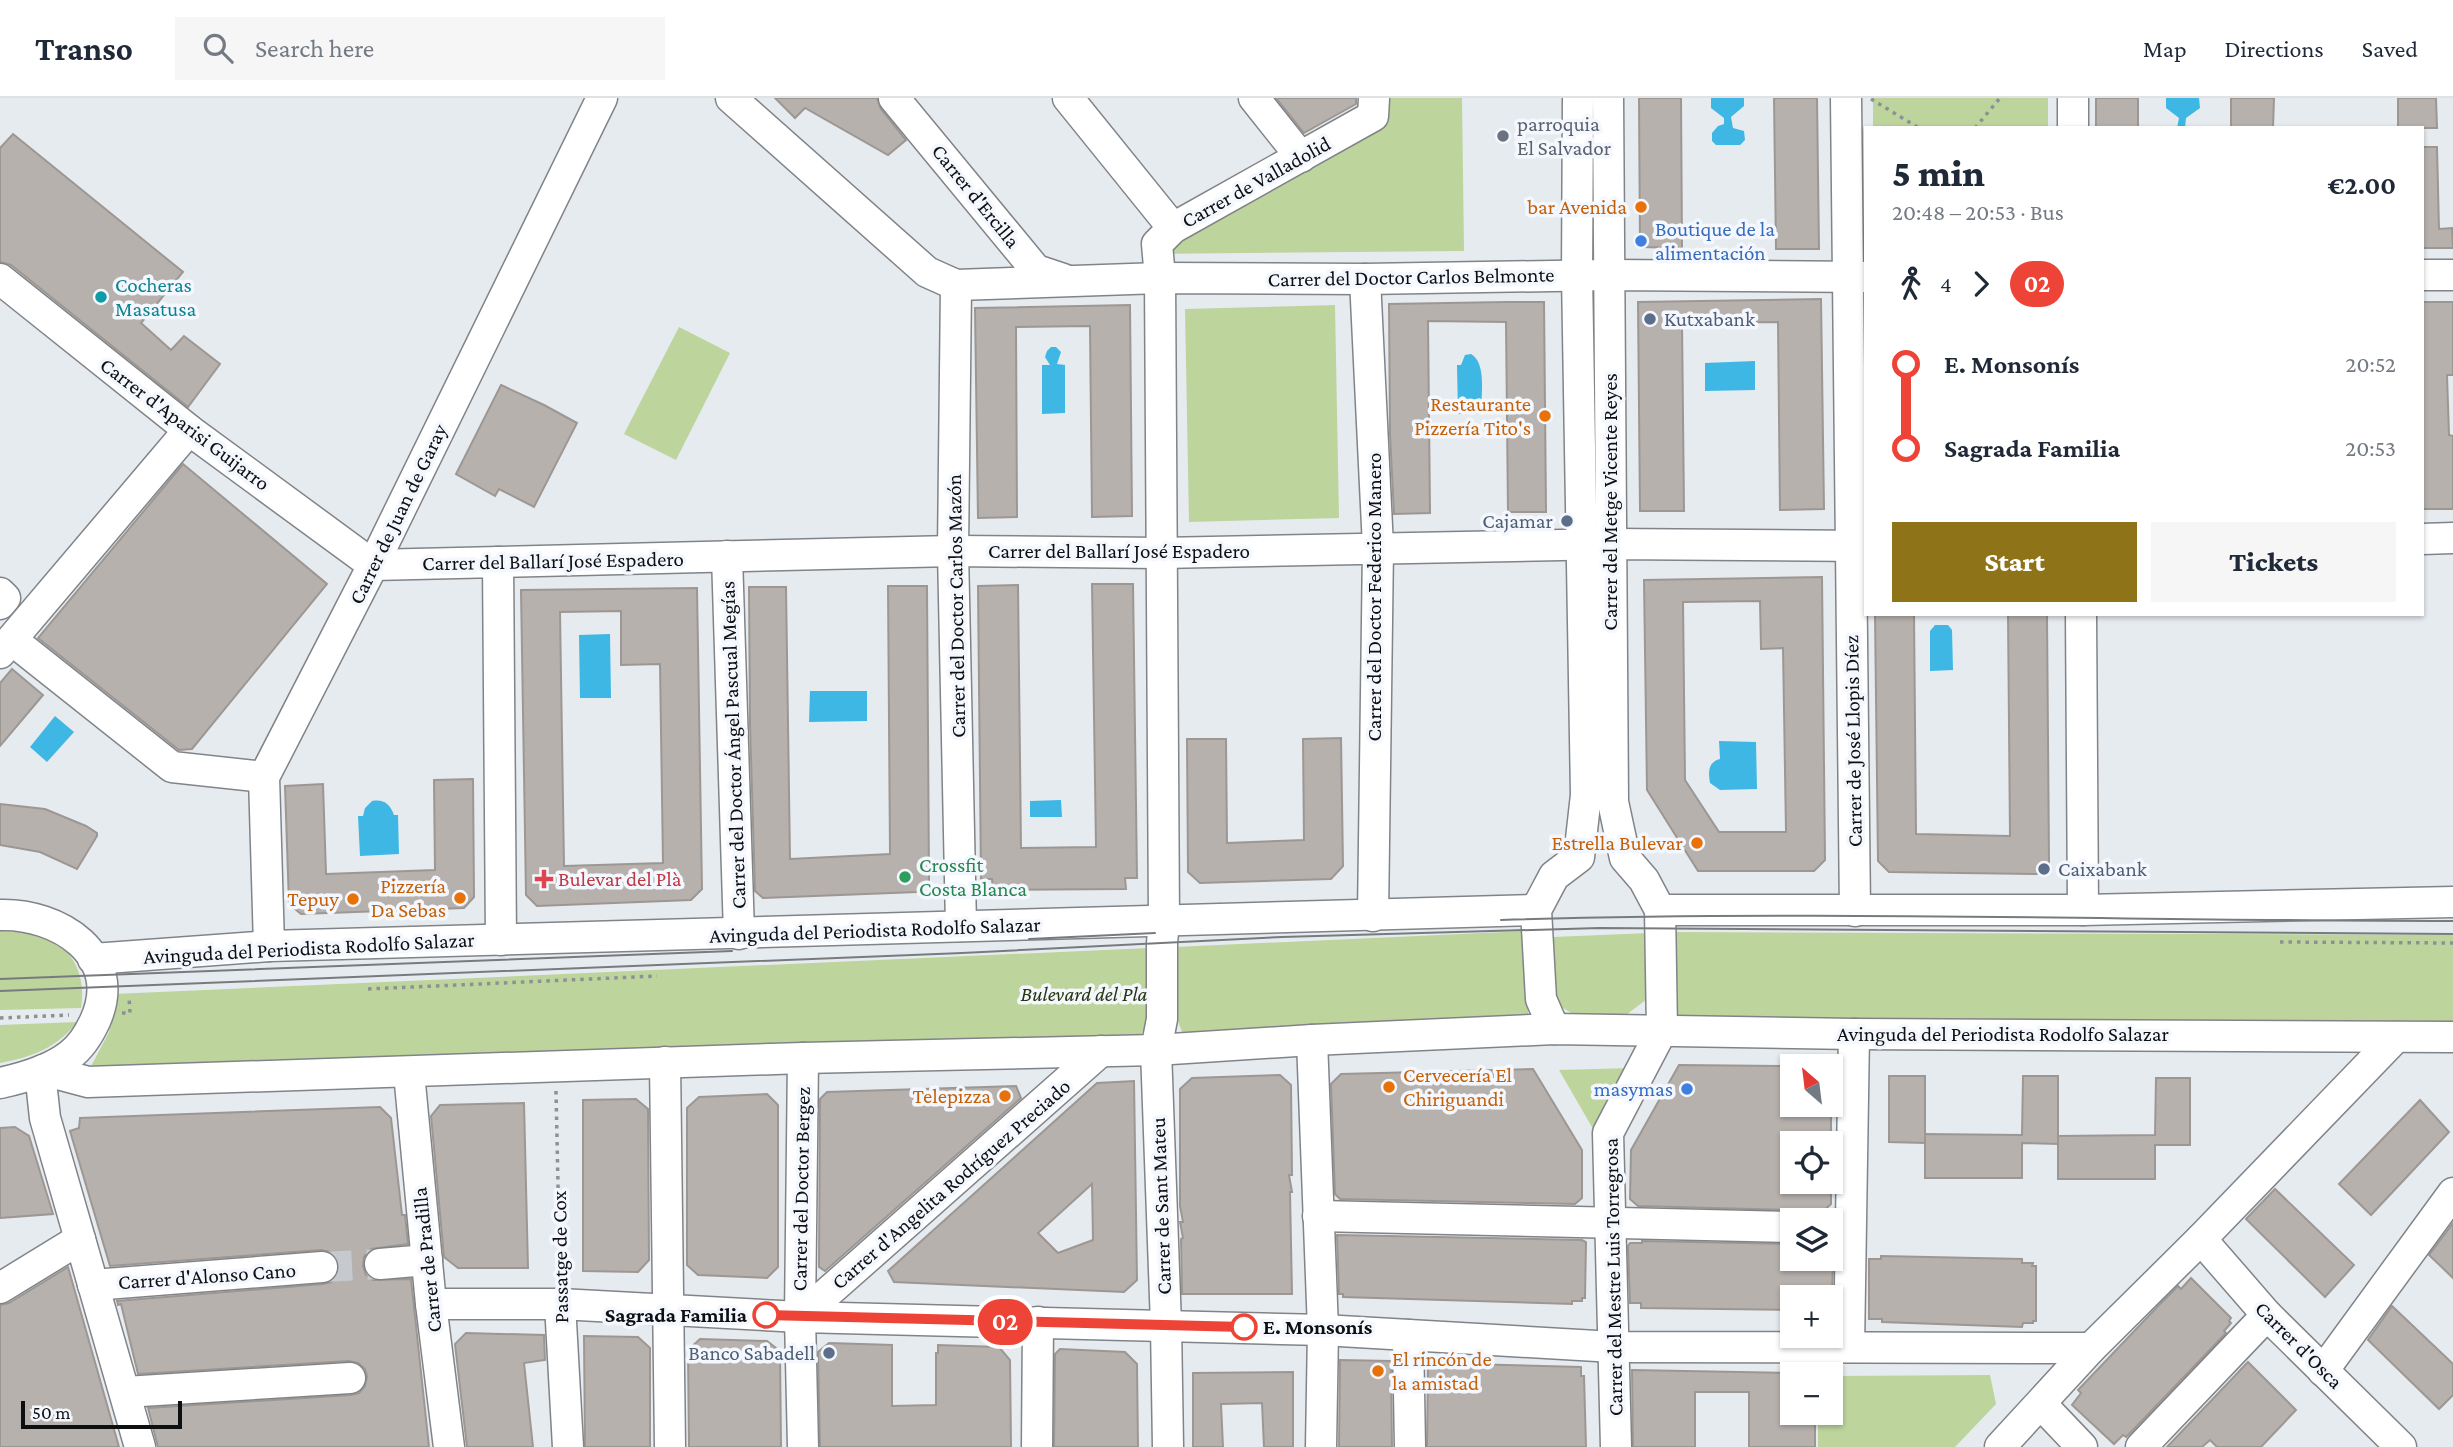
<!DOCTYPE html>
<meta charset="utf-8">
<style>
:root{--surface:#fff;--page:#f6f6f7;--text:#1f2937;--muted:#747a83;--line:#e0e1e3;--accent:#8f7318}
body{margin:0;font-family:"Crimson Pro",serif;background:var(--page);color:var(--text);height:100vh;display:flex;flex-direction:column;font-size:26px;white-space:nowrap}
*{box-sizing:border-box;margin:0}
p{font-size:23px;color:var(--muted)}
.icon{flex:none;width:38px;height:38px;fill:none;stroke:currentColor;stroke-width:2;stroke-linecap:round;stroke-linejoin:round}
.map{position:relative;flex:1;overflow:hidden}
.panel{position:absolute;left:1864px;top:28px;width:560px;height:490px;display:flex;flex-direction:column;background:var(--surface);border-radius:0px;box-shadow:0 2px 5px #0004}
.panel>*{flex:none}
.badge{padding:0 14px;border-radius:23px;font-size:24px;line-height:46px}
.needle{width:46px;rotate:332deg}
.buttons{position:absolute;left:1780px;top:956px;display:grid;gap:14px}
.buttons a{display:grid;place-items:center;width:63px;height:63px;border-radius:0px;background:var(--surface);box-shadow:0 2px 5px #0004;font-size:35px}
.scale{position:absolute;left:21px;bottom:18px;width:161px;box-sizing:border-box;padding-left:7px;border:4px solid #0e0f11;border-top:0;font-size:19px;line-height:24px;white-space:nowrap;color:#0e0f11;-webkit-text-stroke:5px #f4f8fe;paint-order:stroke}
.map>.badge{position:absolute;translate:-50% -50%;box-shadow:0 0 0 4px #fff}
.legs{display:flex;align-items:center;gap:10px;height:77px;padding:0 28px;font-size:23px}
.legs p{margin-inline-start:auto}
.head{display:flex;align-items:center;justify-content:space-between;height:119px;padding:0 28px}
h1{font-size:38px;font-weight:800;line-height:52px}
.cta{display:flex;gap:14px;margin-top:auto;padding:14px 28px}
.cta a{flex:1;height:80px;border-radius:0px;background:var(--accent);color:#fff;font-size:28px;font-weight:800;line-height:80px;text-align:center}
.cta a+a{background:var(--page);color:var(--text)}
ul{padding:0 28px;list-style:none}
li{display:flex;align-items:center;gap:24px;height:84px;font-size:26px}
li i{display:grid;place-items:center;width:10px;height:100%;margin:0 9px;background:currentColor}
li i::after{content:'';width:18px;height:18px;margin:-9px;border:5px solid;border-radius:50%;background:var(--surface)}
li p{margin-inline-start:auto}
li:first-child i{background:linear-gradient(#0000 50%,currentColor 0)}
li:last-child i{background:linear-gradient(currentColor 50%,#0000 0)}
header{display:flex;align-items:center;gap:42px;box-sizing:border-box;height:98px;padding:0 35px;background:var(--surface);border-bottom:2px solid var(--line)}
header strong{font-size:33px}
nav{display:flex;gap:38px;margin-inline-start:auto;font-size:24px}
.search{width:490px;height:63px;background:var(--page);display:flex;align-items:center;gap:18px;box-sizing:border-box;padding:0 24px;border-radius:0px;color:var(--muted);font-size:26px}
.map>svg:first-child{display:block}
</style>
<header>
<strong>Transo</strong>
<div class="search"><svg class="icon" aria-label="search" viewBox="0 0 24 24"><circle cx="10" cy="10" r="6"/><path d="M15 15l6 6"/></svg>Search here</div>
<nav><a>Map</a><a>Directions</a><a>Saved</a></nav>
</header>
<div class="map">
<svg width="2453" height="1349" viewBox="0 0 2453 1349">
<rect width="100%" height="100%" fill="#e6ebf0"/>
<!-- green -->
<g fill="#bdd49c">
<path d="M1387 0H1462L1464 153 1144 156Z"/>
<rect x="1873" y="0" width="175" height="30"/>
<path d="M1335 207 1339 420 1189 424 1185 211Z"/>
<path d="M679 229 730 255 676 362 624 336Z"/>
<path d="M0 833C16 834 34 834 49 841 76 853 86 883 81 910L0 912Z"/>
<path d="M1528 833V924L1183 936 1177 921 1175 849Z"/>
<path d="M1667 834 2453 837V929L1674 926Z"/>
<path d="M1650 835 1647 901 1622 920 1578 919 1558 907 1551 884 1553 839Z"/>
<path d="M1149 850 1152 917 1140 938 88 974 109 934 114 896Z"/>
<path d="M77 924C57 950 32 959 0 965V927Z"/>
<path d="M1632 970 1596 1036 1559 972Z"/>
<path d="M1990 1277 1996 1306 1955 1349H1818V1314H1830L1831 1278Z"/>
</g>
<!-- water -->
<g fill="#3eb7e4">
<path d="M1711 0H1744V8L1731 19 1733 30 1744 33 1745 42 1740 47H1716L1712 43V35L1718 28 1724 26V20L1711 10Z"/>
<path d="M2166 0H2199L2200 10 2186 20 2185 30H2177L2179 20 2166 10Z"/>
<path d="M1051 249H1056L1061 254 1057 266 1065 267V315L1042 316V267H1050L1045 259 1047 253Z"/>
<path d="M1471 256C1487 265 1481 298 1481 316H1458L1457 267H1461L1465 257Z"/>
<path d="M1755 263V292L1705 293V265Z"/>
<path d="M1935 527H1948L1952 532 1953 572 1930 573V533Z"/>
<path d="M610 536 611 600H580L579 537Z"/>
<path d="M810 593H867V623L809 624Z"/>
<path d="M55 618 74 634 47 664 30 649Z"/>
<path d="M1719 643 1756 644 1757 691 1720 692 1710 685C1708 674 1708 664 1720 661Z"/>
<path d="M1061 702 1062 719H1030V703Z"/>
<path d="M372 703C384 701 390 706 394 717H398L399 756 360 758 358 718H363L365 710Z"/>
</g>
<!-- building -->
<g fill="#b7b1ae" stroke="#9d9793" stroke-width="2" fill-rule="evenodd">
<path d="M775 0H877L881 11 906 42 888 57 805 10 795 20Z"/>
<path d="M1276 0H1356V6L1304 35Z"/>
<path d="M1639 0H1681L1682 150 1640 149Z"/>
<path d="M1774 0H1817L1819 151H1776Z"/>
<rect x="2096" y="0" width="42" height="30"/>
<path d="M2231 0H2274L2273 30H2231Z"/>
<path d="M2398 0H2436L2437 30H2398Z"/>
<path d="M13 36 183 174 141 225 171 252 184 238 220 266 188 309 11 167 0 164V50Z"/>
<path d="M2422 49H2437L2439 131 2452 130 2453 150H2422Z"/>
<path d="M1821 201 1824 411 1780 412 1778 224 1682 225 1684 413H1640L1638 204Z"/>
<path d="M1506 204H1544L1546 414H1508L1506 224 1428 223 1430 415 1394 416 1390 336 1389 206Z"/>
<path d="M2422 204H2453V277H2447L2449 337 2453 338V411H2422Z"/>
<path d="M1130 207 1132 418 1092 419 1090 228 1016 229 1017 419 978 420 975 210Z"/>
<path d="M501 287 544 307 577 325 534 409 499 391 495 398 456 376Z"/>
<path d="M183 366 327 486 192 651 179 652 38 540Z"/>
<path d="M1822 479 1825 762 1814 773H1698L1647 692 1644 482ZM1760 503 1761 551 1783 550 1786 734H1719L1685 682 1683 504Z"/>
<path d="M1092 486H1133L1137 780H1125L1126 791 993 792 992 781H981L978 488 1018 487 1021 750 1096 749Z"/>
<path d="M888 488H927L929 784 917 794 763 800 755 793 750 626 749 489H786L790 761 890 756Z"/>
<path d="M697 490 702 791 691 802 537 808 526 797 521 492ZM621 513V567L660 566 663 765 564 768 560 514Z"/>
<path d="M1875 516H1914L1916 736 2010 738 2008 516H2047L2049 765 2037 776 1889 774 1878 763Z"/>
<path d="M12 571 43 597 0 648V585Z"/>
<path d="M1341 640 1343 768 1331 781 1200 785 1188 774 1187 641H1226L1227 745 1304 742 1303 641Z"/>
<path d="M473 681 474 799 464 810 301 816 289 806 285 688 323 686 326 776 435 772 434 682Z"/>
<path d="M0 706 45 711 86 728 97 735V738L77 771 40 754 0 747Z"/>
<path d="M1679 967 1792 968V1006H1831V1045H1792V1083H1831V1106L1820 1116H1803L1792 1112 1638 1108 1630 1101 1631 1052Z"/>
<path d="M1533 971 1582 1052V1100L1575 1106 1340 1101 1335 1096 1331 986 1341 976Z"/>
<path d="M1280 977 1291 987 1292 1077H1289L1292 1094H1290L1292 1196H1182L1181 1141 1183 1140 1180 1124H1183L1180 1108V991L1192 980Z"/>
<path d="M1889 978H1925V1045L1889 1044Z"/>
<path d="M2023 978H2058V1046L2022 1045V1080H1925V1036L2022 1037Z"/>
<path d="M2156 980H2190V1047H2155V1081H2058V1038L2155 1037Z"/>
<path d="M1134 983 1137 1182 1124 1194 894 1184 888 1173 1097 985ZM1092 1086 1093 1142 1058 1155 1038 1135Z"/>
<path d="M1016 988 1021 1000 825 1173 819 1169 820 1001 827 994Z"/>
<path d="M767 996 778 1007V1169L767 1180 698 1177 687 1167V1010L699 999Z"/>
<path d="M636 1001 648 1011 649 1162 638 1174 583 1173V1002Z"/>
<path d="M2420 1002 2449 1034 2371 1117 2339 1086Z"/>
<path d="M524 1005 528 1170H458L444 1159 431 1018 440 1007Z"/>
<path d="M380 1009 391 1020 402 1117H405L408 1146 371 1151 364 1159 363 1168 366 1177 373 1182 411 1181 429 1349H158L148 1310 351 1297 359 1295 365 1288 367 1278 365 1271 358 1265 349 1263 138 1276 121 1206 118 1207 117 1203 323 1186 331 1184 337 1177 339 1167 336 1159 330 1154 321 1152 110 1168 70 1033 79 1030 80 1020Z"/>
<path d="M15 1029 29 1038 53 1116 0 1120V1030Z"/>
<path d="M2275 1091 2354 1167 2325 1199 2246 1121Z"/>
<path d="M2453 1125V1180L2429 1157Z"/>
<path d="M1337 1137 1582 1142 1586 1144 1585 1200H1582V1203H1572V1206L1343 1199V1196H1339Z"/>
<path d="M1642 1143 1792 1146V1160H1833L1832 1199H1792V1212L1641 1210V1205H1630L1628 1148 1630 1145H1642Z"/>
<path d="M1881 1158 2022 1161V1165H2033L2032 1168H2036V1223H2033V1225H2023L2022 1229 1882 1224V1221H1869V1161H1881Z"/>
<path d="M68 1169 119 1349H0V1207L9 1205Z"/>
<path d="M2191 1180 2231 1220 2229 1223 2231 1225 2224 1233 2226 1235 2133 1332 2126 1339 2123 1337 2114 1346 2072 1307 2081 1295 2078 1292 2161 1205 2178 1188 2181 1191Z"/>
<path d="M2392 1208 2453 1266V1297L2439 1311 2368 1242Z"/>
<path d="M466 1235 544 1237 545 1262 524 1265 533 1349H467L455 1246Z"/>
<path d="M584 1238 638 1239 650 1250V1349H585Z"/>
<path d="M700 1241 767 1243 780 1253 781 1349H689L688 1252Z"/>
<path d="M829 1245 892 1247V1308L936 1307V1255H938V1247L999 1249 1010 1262 1011 1349H820L818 1254Z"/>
<path d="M1060 1251 1125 1254 1137 1266 1138 1349H1054L1055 1256Z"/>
<path d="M1340 1262 1391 1263 1392 1349H1339Z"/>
<path d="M2248 1264 2296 1312 2261 1349H2217L2210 1342 2202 1349H2167Z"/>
<path d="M1428 1265 1581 1269V1278H1584L1586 1349H1427Z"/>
<path d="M1632 1272 1792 1275V1314H1815V1349H1749V1294H1695V1349H1633Z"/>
<path d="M1293 1274V1349H1264L1262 1305 1221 1306 1223 1349H1193V1275Z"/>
</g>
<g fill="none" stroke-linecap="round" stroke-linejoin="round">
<!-- minor-tunnel -->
<path stroke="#c6cacf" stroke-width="30" stroke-dasharray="30 15" stroke-linecap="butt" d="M322 1169 380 1166"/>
<!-- minor casing -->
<g stroke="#808489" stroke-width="33">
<g id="minor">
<path d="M731 0 927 174 956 187 1160 180 1365 181 1609 177 1866 179"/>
<path d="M894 0 1036 172 1063 181"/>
<path d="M1068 0 1173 130"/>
<path d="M1254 0 1301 59"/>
<path d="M1608 0 1613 704 1625 760 1644 782 1660 812 1662 932 1608 1035 1616 1349"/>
<path d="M1846 0 1855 813"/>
<path d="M2073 30V0"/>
<path d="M2422 177H2453"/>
<path d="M0 181 189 332 373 467 953 453 1161 455 1610 446 1866 448"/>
<path d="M1365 181 1378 449 1373 818"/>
<path d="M956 187 953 453 961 828"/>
<path d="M2422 441 2453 440"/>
<path d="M727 458 739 836"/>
<path d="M498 464 501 842"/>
<path d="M0 495 5 500 0 506"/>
<path d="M2081 516 2083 812"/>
<path d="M12 542 172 669 264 679"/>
<path d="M0 555 189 332"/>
<path d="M1660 812H2083L2453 804"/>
<path d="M0 817C58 815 125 857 95 923 89 936 82 948 70 957 51 972 23 980 0 985"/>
<path d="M269 848 264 679 373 467 602 0"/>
<path d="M93 861 269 848 1536 812"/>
<path d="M1554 931 1541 901 1536 812 1554 778 1579 759 1586 697 1577 177 1578 0"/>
<path d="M1312 942 1323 1232 1321 1349"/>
<path d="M803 960 800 1219 803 1349"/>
<path d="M665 964 670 1349"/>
<path d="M43 972 88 984 803 960 1156 952 1312 942 1554 931 1854 936 2453 939"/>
<path d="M40 974 45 1020 140 1349"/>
<path d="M409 975 431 1206 449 1349"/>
<path d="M1318 1118 1792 1129"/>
<path d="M2201 1141 2267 1217 2401 1349"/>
<path d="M380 1166 427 1162"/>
<path d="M93 1187 322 1169"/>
<path d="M0 1190 80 1141"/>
<path d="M431 1206H560L800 1219 1323 1232 1614 1249 2091 1250"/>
<path d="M560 1206 568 1349"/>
<path d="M800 1219 1101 953"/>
<path d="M1408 1237 1410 1349"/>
<path d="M1849 1249 1854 936"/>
<path d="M2323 1273 2453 1095"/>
<path d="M125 1294 350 1280"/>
<path d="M2041 1306 2082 1349"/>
<path d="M1037 1349 1038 1224"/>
<path d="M1168 1349 1166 1227 1156 952 1162 921V845L1164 823 1160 180 1157 146 1173 130 1373 18 1374 0"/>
<path d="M2000 1349 2091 1250 2201 1141 2396 939"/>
<path d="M2141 1349 2267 1217"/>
</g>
</g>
<!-- path -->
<g stroke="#8d9194" stroke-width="3.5" stroke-dasharray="3.5 5" stroke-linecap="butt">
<path d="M1871 1 1919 30"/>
<path d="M1975 30 2000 0"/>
<path d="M2280 844 2453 845"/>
<path d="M368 891 657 878"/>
<path d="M122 915H130L129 899"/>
<path d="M0 920 69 917"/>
<path d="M556 993 560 1181"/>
</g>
<!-- minor -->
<use href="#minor" stroke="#fff" stroke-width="30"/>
<!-- tram -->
<g stroke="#787b7e" stroke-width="2">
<path d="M1501 822C1818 812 2136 823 2453 823"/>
<path d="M1029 841 1155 835"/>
<path d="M0 881 732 853"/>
<path d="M0 893 962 855 1282 839 1599 830 2453 836"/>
</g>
</g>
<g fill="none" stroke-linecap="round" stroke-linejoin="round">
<!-- line-1 casing -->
<g stroke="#fff" stroke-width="16">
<path id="line-1" d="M766 1217 1244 1229"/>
</g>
<!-- line-1 -->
<use href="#line-1" stroke="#ed4437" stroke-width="10"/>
</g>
<!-- markers -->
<circle fill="#6b7280" stroke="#f4f8fe" stroke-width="2.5" cx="1503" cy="38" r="7"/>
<g fill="#e8710a" stroke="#f4f8fe" stroke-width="2.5">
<circle cx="1641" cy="109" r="7"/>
<circle cx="1545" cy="318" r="7"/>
<circle cx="1697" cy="745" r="7"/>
<circle cx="460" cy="800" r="7"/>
<circle cx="353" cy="801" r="7"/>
<circle cx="1389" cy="989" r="7"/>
<circle cx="1005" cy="998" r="7"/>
<circle cx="1378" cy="1273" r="7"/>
</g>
<g fill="#3f7fe0" stroke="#f4f8fe" stroke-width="2.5">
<circle cx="1641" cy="143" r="7"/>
<circle cx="1687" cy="991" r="7"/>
</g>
<circle fill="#0f9aa8" stroke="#f4f8fe" stroke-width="2.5" cx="101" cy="199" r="7"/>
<g fill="#5c6f8a" stroke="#f4f8fe" stroke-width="2.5">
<circle cx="1650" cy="221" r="7"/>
<circle cx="1567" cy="423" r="7"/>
<circle cx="2044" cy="771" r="7"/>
<circle cx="829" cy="1255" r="7"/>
</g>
<circle fill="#2e9e5b" stroke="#f4f8fe" stroke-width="2.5" cx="905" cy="779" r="7"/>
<path fill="#e0444e" stroke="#f4f8fe" stroke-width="2.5" d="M540.5 770.5h7v7h7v7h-7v7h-7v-7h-7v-7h7z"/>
<g fill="#fff" stroke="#ed4437" stroke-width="3.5">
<circle cx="766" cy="1217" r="12"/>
<circle cx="1244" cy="1229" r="12"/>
</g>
<g text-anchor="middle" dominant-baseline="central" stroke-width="7" stroke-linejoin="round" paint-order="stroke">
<!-- worship labels -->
<g font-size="21" fill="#5b616d" stroke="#f4f8fe" text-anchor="start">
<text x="1517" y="26">parroquia<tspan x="1517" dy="24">El Salvador</tspan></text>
</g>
<!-- street labels -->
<g font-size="21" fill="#0e0f11" stroke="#f4f8fe">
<text transform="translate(1256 84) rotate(-29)">Carrer de Valladolid</text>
<text transform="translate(976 98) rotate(51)">Carrer d'Ercilla</text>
<text transform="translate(1411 179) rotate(-1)">Carrer del Doctor Carlos Belmonte</text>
<text transform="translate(185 326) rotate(37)">Carrer d'Aparisi Guijarro</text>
<text transform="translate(1610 404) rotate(-90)">Carrer del Metge Vicente Reyes</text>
<text transform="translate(398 416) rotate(-64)">Carrer de Juan de Garay</text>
<text x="1119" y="453">Carrer del Ballarí José Espadero</text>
<text transform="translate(553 463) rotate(-1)">Carrer del Ballarí José Espadero</text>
<text transform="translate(1374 499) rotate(-90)">Carrer del Doctor Federico Manero</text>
<text transform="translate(956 508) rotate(-91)">Carrer del Doctor Carlos Mazón</text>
<text transform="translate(1853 643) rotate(-91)">Carrer de José Llopis Díez</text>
<text transform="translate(733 647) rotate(-92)">Carrer del Doctor Ángel Pascual Megías</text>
<text transform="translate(875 832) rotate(-2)">Avinguda del Periodista Rodolfo Salazar</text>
<text transform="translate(309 850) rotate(-3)">Avinguda del Periodista Rodolfo Salazar</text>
<text x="2003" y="936">Avinguda del Periodista Rodolfo Salazar</text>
<text transform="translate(951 1086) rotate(-41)">Carrer d'Angelita Rodríguez Preciado</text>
<text transform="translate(801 1091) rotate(-89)">Carrer del Doctor Bergez</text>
<text transform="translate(1161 1108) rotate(-92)">Carrer de Sant Mateu</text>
<text transform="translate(560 1159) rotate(-91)">Passatge de Cox</text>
<text transform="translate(427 1162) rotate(-96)">Carrer de Pradilla</text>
<text transform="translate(207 1178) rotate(-4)">Carrer d'Alonso Cano</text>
<text transform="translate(1613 1179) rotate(-91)">Carrer del Mestre Luis Torregrosa</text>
<text transform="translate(2299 1247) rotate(45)">Carrer d'Osca</text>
</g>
<!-- food labels -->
<g font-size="21" fill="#c56008" stroke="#f4f8fe" text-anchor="end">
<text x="1627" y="109">bar Avenida</text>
<text x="1531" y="306">Restaurante<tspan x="1531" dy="24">Pizzería Tito's</tspan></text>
<text x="1683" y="745">Estrella Bulevar</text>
<text x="446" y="788">Pizzería<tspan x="446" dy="24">Da Sebas</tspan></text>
<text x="339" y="801">Tepuy</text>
<text x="1403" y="977" text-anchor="start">Cervecería El<tspan x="1403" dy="24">Chiriguandi</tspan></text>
<text x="991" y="998">Telepizza</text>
<text x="1392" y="1261" text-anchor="start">El rincón de<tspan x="1392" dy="24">la amistad</tspan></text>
</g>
<!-- shop labels -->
<g font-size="21" fill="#366cbe" stroke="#f4f8fe" text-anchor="start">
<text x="1655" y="131">Boutique de la<tspan x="1655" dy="24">alimentación</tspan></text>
<text x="1673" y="991" text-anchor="end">masymas</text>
</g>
<!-- culture labels -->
<g font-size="21" fill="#0d838f" stroke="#f4f8fe" text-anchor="start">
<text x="115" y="187">Cocheras<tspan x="115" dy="24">Masatusa</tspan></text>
</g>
<!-- service labels -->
<g font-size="21" fill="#4e5e75" stroke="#f4f8fe" text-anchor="start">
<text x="1664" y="221">Kutxabank</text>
<text x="1553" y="423" text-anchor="end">Cajamar</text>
<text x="2058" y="771">Caixabank</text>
<text x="815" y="1255" text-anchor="end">Banco Sabadell</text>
</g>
<!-- leisure labels -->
<g font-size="21" fill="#27864d" stroke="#f4f8fe" text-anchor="start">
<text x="919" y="767">Crossfit<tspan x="919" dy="24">Costa Blanca</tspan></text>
</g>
<!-- health labels -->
<g font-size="21" fill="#be3a42" stroke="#f4f8fe" text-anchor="start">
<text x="558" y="781">Bulevar del Plà</text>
</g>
<!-- park labels -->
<g font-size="21" font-style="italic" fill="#27340f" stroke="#f4f8fe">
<text x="1084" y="896">Bulevard del Pla</text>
</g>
<!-- stop labels -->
<g font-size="21" font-weight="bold" fill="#0e0f11" stroke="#f4f8fe" text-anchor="end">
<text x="747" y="1217">Sagrada Familia</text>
<text x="1263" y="1229" text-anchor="start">E. Monsonís</text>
</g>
</g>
</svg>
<div class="buttons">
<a><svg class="needle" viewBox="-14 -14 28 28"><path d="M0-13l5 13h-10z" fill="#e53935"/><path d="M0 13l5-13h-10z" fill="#747a83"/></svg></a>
<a><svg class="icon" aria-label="locate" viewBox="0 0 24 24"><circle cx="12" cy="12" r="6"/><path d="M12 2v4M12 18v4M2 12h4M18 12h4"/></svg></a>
<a><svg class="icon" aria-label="layers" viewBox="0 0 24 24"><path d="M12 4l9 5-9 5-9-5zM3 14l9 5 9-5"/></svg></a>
<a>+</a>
<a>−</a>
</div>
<div class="scale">50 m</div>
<b class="badge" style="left:1005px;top:1224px;background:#ed4437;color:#fff">02</b>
<section class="panel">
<div class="head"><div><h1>5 min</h1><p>20:48 – 20:53 · Bus</p></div><b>€2.00</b></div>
<div class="legs"><svg class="icon" aria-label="walk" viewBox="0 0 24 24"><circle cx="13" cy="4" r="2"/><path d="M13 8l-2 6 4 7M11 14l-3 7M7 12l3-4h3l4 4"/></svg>4<svg class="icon" aria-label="forward" viewBox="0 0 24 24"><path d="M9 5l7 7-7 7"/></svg><b class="badge" style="background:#ed4437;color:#fff">02</b></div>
<ul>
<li><i style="color:#ed4437"></i><b>E. Monsonís</b><p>20:52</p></li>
<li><i style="color:#ed4437"></i><b>Sagrada Familia</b><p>20:53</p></li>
</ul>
<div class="cta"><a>Start</a><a>Tickets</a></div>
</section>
</div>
